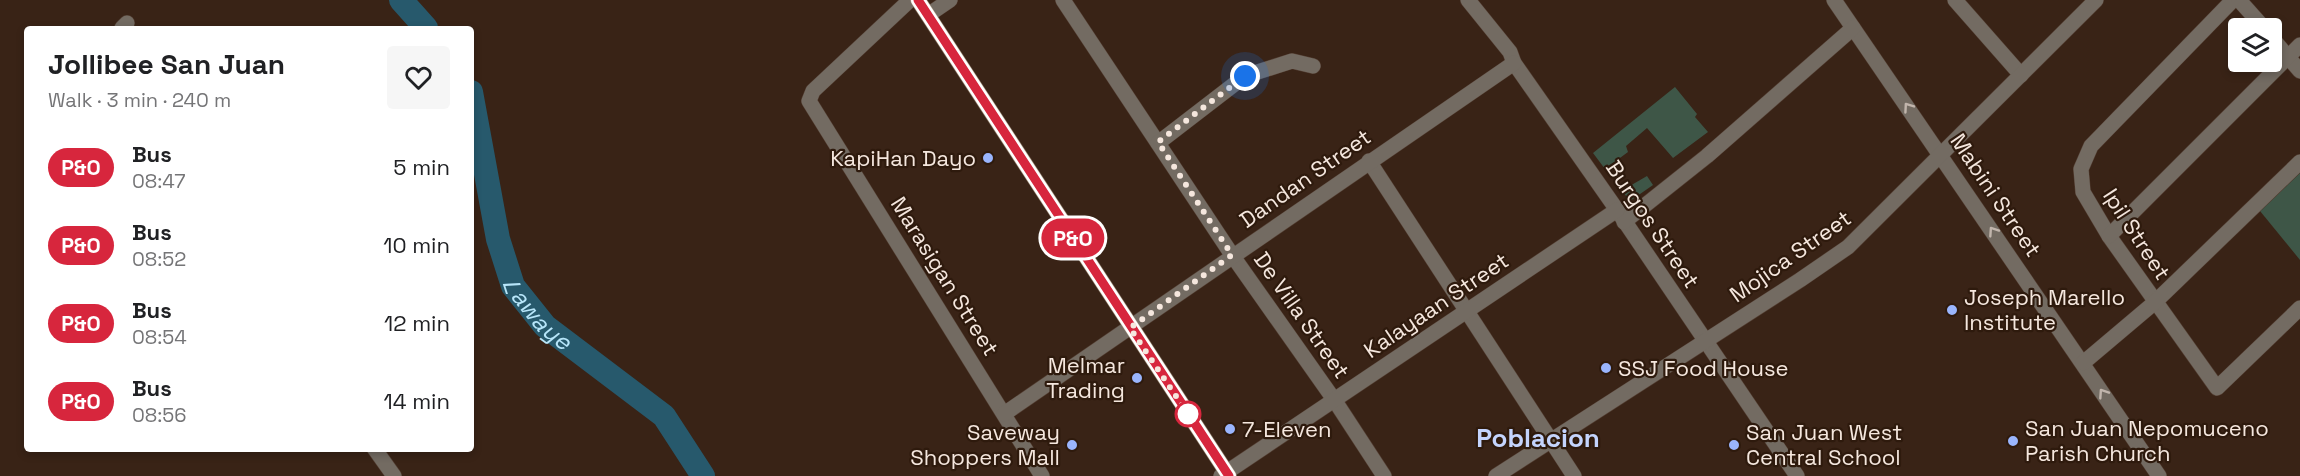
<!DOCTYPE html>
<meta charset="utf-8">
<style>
:root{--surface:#fff;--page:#f6f6f6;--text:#202124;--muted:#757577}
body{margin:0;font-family:"Space Grotesk",sans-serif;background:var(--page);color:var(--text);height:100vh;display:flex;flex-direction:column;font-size:22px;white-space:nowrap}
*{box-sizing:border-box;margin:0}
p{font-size:20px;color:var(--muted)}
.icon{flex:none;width:33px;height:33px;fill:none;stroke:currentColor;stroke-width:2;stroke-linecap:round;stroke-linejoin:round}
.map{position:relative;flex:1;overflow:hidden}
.side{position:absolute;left:24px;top:26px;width:450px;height:426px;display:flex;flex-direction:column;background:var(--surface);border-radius:6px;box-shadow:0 3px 9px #0003}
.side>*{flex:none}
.badge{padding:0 12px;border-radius:20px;font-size:21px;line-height:39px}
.fabs{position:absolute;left:2228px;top:18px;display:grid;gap:12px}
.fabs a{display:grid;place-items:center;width:54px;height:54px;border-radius:6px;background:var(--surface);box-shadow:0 3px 9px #0003;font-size:30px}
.you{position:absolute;width:30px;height:30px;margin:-15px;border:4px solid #fff;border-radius:50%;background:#1a73e8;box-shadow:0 0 0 9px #1a73e833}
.map>.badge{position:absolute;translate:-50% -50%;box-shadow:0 0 0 3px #fff}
.round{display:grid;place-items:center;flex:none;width:63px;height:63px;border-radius:6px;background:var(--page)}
.summary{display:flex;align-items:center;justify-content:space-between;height:102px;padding:0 24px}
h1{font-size:28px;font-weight:700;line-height:45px}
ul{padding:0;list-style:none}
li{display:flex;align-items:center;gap:18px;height:78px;padding:0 24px}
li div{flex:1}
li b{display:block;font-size:22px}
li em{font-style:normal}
li .badge{min-width:66px;font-weight:700;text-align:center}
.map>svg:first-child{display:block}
</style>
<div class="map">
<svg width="2300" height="476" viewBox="0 0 2300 476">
<rect width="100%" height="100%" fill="#392316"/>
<!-- green -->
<g fill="#3e5647">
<path d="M1675 87 1697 114 1695 117 1708 132 1673 158 1647 128 1626 146 1628 152 1605 169 1593 153Z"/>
<path d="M2300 173V260L2260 211Z"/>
<path d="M1647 176 1653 185 1630 201 1619 187 1624 182 1628 187Z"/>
</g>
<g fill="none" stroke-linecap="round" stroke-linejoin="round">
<!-- river -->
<g stroke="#27596c" stroke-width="24">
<path d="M401 0 426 28"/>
<path id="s1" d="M471 92 498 239 513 286 545 326 664 416 703 476"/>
</g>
<!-- minor casing -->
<g stroke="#533e32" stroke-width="16">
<g id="minor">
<path d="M910 0 813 91 809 101 1042 476"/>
<path d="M1063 0 1232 255 1335 401 1384 476"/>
<path d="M1468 0 1510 52 1514 63 1617 210 1797 476"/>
<path d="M1834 0 2159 476"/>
<path d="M1955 0 2021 75"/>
<path d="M2233 0 2091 146 2081 169 2083 192 2109 236 2217 388 2300 308"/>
<path d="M2239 0 2264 28"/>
<path d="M928 15 950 0"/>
<path d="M122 28 127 23"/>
<path d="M2271 37 2300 71"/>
<path d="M1158 143 1245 76 1292 61 1313 66"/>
<path d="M1369 161 1574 476"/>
<path d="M1624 222 1707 156 1853 28"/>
<path d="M2109 236 2300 45"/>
<path d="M2083 363 2154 303 2300 162"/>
<path d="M1004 414 1514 63"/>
<path d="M374 448 394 476"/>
<path d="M1221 476 1617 210"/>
<path d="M1496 476 1800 280 1848 247 2096 0"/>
</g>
</g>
<!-- major casing -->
<g stroke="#533e32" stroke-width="16">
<path id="major" d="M918 0 1229 476"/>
</g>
<!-- minor -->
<use href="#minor" stroke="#736b62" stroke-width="15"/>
<!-- major -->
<use href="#major" stroke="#bdae99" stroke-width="15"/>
</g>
<!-- one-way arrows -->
<defs><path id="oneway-chevron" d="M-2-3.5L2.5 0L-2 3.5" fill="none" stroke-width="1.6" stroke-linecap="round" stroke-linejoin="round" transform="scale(1.5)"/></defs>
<g stroke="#c1b5ac">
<use href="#oneway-chevron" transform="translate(1908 107) rotate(-125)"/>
<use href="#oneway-chevron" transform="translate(1993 231) rotate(-124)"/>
<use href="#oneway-chevron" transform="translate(2103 393) rotate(-124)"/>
</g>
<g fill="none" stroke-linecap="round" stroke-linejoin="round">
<!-- line casing -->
<g stroke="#fff" stroke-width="14">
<path id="line" d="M918 0 1229 476"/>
</g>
<!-- line -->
<use href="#line" stroke="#d7263d" stroke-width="9"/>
<!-- walk -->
<path stroke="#f5e7de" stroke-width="6" stroke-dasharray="0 10.8" d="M1188 414 1130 328 1232 255 1158 142 1245 76"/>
</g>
<!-- markers -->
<g fill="#9ab5fd" stroke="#2e1a0d" stroke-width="2">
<circle cx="988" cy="158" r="6"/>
<circle cx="1952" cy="310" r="6"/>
<circle cx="1606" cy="368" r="6"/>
<circle cx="1137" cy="378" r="6"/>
<circle cx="1230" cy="429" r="6"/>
<circle cx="2013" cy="441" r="6"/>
<circle cx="1072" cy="445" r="6"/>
<circle cx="1734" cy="445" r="6"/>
</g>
<circle fill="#fff" stroke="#d7263d" stroke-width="3" cx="1188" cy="414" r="12"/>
<g text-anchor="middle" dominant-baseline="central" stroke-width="4.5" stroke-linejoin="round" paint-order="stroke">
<!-- poi labels -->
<g font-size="22" fill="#f5e7de" stroke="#2e1a0d" text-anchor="start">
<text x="976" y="158" text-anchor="end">KapiHan Dayo</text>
<text x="1964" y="297">Joseph Marello<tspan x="1964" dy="25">Institute</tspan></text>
<text x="1125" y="365" text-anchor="end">Melmar<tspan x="1125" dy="25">Trading</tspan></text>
<text x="1618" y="368">SSJ Food House</text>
<text x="2025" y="428">San Juan Nepomuceno<tspan x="2025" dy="25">Parish Church</tspan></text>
<text x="1242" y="429">7-Eleven</text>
<text x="1060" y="432" text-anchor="end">Saveway<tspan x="1060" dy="25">Shoppers Mall</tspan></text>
<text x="1746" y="432">San Juan West<tspan x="1746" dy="25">Central School</tspan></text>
</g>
<!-- street labels -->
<g font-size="22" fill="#f5e7de" stroke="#2e1a0d">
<text transform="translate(1305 178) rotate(-35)">Dandan Street</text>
<text transform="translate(1996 195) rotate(56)">Mabini Street</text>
<text transform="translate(1653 224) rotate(56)">Burgos Street</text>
<text transform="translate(2137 234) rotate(57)">Ipil Street</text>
<text transform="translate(1790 256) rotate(-35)">Mojica Street</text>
<text transform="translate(945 276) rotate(58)">Marasigan Street</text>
<text transform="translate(1436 305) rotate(-34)">Kalayaan Street</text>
<text transform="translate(1302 315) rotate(55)">De Villa Street</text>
</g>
<!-- water labels -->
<g font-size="24" font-style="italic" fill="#b7e5f9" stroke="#2e1a0d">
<text stroke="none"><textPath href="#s1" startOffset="236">Lawaye</textPath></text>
</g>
<!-- quarter labels -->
<g font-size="26" font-weight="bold" fill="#c4d4fd" stroke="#2e1a0d">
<text x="1538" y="438">Poblacion</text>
</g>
</g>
</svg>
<div class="fabs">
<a><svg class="icon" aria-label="layers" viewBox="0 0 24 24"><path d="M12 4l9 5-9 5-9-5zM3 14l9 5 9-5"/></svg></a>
</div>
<div class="you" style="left:1245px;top:76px"></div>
<b class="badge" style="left:1073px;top:238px;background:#d7263d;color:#fff">P&amp;O</b>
<section class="side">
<div class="summary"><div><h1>Jollibee San Juan</h1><p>Walk · 3 min · 240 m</p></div><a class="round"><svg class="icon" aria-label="heart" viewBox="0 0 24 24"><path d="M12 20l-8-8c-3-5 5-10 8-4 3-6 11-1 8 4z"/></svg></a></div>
<ul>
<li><span class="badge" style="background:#d7263d;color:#fff">P&amp;O</span><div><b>Bus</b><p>08:47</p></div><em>5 min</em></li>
<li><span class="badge" style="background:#d7263d;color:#fff">P&amp;O</span><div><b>Bus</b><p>08:52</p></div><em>10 min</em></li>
<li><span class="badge" style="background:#d7263d;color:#fff">P&amp;O</span><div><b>Bus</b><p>08:54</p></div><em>12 min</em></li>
<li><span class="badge" style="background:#d7263d;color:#fff">P&amp;O</span><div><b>Bus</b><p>08:56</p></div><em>14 min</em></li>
</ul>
</section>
</div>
